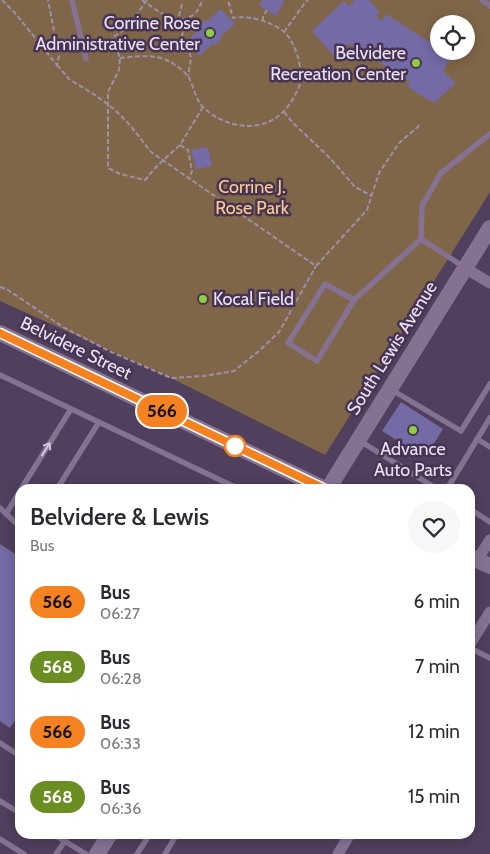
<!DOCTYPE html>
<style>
:root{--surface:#fff;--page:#f7f7f7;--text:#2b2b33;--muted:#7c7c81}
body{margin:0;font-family:Cabin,sans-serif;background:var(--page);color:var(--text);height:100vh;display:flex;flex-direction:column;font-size:19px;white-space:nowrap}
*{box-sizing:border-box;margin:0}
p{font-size:16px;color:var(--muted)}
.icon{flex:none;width:28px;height:28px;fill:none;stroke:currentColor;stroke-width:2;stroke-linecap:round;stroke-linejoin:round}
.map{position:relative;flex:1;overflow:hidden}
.side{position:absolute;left:15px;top:484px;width:460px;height:355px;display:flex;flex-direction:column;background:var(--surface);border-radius:15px;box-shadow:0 2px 12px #0003}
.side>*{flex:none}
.badge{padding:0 10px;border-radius:16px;font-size:18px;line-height:32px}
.buttons{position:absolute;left:430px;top:15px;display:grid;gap:10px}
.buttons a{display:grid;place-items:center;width:45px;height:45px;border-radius:50%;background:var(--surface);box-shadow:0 2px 12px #0003;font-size:25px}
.map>.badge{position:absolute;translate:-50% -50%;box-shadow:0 0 0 2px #fff}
.round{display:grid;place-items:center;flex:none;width:52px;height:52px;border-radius:26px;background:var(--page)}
.overview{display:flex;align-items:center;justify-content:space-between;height:85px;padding:0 15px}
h1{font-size:24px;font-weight:600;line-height:38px}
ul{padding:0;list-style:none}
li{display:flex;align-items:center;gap:15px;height:65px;padding:0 15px}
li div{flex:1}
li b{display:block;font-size:19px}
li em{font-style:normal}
li .badge{min-width:55px;font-weight:700;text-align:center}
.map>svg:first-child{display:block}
</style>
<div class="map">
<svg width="490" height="854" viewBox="0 0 490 854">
<rect width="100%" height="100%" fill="#503f5d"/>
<!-- green -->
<path fill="#806648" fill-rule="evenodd" d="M0 0H490V192L325 455 171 378 0 301ZM439 24H466V51H439Z"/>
<!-- building -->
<g fill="#746aa5">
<path d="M262 0H282L284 2 276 16 259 5Z"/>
<path d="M355 0H369L380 12 376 16 382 21 386 14 439 48V51H444L452 56 443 71 456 83 434 103 406 86 410 81 349 44 334 56 312 31 344 1 349 6Z"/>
<path d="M221 9 235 24 220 37 222 39 215 45 213 44 199 56 185 42 200 29 198 27 205 20 206 22Z"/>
<path d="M208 147 212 166 196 169 191 150Z"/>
<path d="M401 402 443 429 425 458 382 431Z"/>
<path d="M0 544 20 557V713L10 728 0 721Z"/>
</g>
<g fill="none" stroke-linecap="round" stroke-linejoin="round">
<!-- path -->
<g stroke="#9c8fa7" stroke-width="2" stroke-dasharray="5 2.5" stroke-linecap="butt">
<path d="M2 0 15 13 57 65 59 56 48 0"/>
<path d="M142 0C157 10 178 29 195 13 199 10 200 4 203 0"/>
<path d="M147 0 128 27 112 38 120 58 119 70 108 92V168L120 174 145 180 157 166 180 145 203 107"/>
<path d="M182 4 178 20 183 31 182 38 184 47 190 53 191 59 188 76"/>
<path d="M263 21V16L267 10"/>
<path d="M284 32 304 4 308 0"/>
<path d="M120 58C138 56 160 53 175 65 180 68 186 73 189 78 194 87 196 101 204 108 225 128 261 134 283 112 290 105 295 96 299 87 305 72 295 40 283 31 270 21 249 15 233 18L228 0"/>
<path d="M57 65 69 79 95 95 114 109 130 125 151 152 316 266 367 210 379 173 399 143 420 125"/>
<path d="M284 112 293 123 330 158 355 187 372 196"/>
<path d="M180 145 188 150 192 171 189 179"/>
<path d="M0 287 8 290 63 327 109 351 171 378 204 376 234 371 259 351 279 332 316 266"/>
</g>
<!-- service -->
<g stroke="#857293" stroke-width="5.5">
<path d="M72 0 86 59"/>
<path d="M482 0 490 6"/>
<path d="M421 239 422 206 441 173 490 134"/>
<path d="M354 300 325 284 288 343 317 361 354 300 421 239 464 267"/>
<path d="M0 375 239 489"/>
<path d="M392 390 461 431 490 384"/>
<path d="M477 439 490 447"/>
<path d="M360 441 437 489"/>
<path d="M21 489 71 409"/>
<path d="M57 489 99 422"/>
<path d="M447 489 490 418"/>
<path d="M0 508 20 527"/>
<path d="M470 509 490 522"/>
<path d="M6 514 20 491"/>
<path d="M470 648 490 658"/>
<path d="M0 743 20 756"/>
<path d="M0 801 20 813"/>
<path d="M53 834 86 854"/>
<path d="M0 839 24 854"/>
<path d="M56 854 65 841"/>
<path d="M137 854 150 834"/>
<path d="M165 854 177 834"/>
</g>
<!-- minor -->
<g stroke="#857293" stroke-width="11">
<path d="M465 268 490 283"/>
<path d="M477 560 490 540"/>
<path d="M470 644 490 612"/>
<path d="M338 854 350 834"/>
</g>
<!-- secondary -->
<g stroke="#857293" stroke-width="16">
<path d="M0 333 325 489"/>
<path d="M328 489 490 228"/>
<path d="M470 557 490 566"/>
<path d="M97 854 110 834"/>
</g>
</g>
<!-- one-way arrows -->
<defs><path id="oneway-shaft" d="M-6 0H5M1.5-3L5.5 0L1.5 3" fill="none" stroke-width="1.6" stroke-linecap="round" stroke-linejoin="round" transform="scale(1.25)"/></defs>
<use stroke="#d2c5db" href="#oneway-shaft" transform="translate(46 449) rotate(-58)"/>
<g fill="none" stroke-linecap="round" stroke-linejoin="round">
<!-- line casing -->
<g stroke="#fff" stroke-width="11">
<path id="line" d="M0 333 325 489"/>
</g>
<!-- line -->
<use href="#line" stroke="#f58220" stroke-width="8"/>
</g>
<!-- markers -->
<g fill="#8fcd42" stroke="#463452" stroke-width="2">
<circle cx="210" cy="33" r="5"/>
<circle cx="416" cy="63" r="5"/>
<circle cx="203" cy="299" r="5"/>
<circle cx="413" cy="430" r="5"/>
</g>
<circle fill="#fff" stroke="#f58220" stroke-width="2.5" cx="235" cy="446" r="10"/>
<g text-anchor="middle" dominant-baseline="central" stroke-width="5" stroke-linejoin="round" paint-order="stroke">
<!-- poi labels -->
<g font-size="18" fill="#ebe1f3" stroke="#463452" text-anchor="end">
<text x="200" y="23">Corrine Rose<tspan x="200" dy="21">Administrative Center</tspan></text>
<text x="406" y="53">Belvidere<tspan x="406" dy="21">Recreation Center</tspan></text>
<text x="213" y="299" text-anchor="start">Kocal Field</text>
<text x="413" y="449" text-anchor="middle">Advance<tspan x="413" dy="21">Auto Parts</tspan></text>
</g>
<!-- park labels -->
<g font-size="18" fill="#fecb8f" stroke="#463452">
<text x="252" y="187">Corrine J.<tspan x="252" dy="21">Rose Park</tspan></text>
</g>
<!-- street labels -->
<g font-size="18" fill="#ebe1f3" stroke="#463452">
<text transform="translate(76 348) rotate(26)">Belvidere Street</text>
<text transform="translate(392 348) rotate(-58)">South Lewis Avenue</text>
</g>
</g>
</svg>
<div class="buttons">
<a><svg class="icon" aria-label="locate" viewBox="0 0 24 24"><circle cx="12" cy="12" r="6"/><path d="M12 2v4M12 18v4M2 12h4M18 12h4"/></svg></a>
</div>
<b class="badge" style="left:162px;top:411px;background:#f58220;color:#111">566</b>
<section class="side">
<div class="overview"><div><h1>Belvidere &amp; Lewis</h1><p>Bus</p></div><a class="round"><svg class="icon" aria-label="heart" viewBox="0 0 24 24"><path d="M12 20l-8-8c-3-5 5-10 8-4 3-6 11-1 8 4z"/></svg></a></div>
<ul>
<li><span class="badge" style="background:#f58220;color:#111">566</span><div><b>Bus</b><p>06:27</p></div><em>6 min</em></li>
<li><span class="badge" style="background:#6b8e23;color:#fff">568</span><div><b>Bus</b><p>06:28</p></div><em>7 min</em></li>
<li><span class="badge" style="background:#f58220;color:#111">566</span><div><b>Bus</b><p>06:33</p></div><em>12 min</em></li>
<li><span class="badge" style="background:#6b8e23;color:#fff">568</span><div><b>Bus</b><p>06:36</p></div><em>15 min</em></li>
</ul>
</section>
</div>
